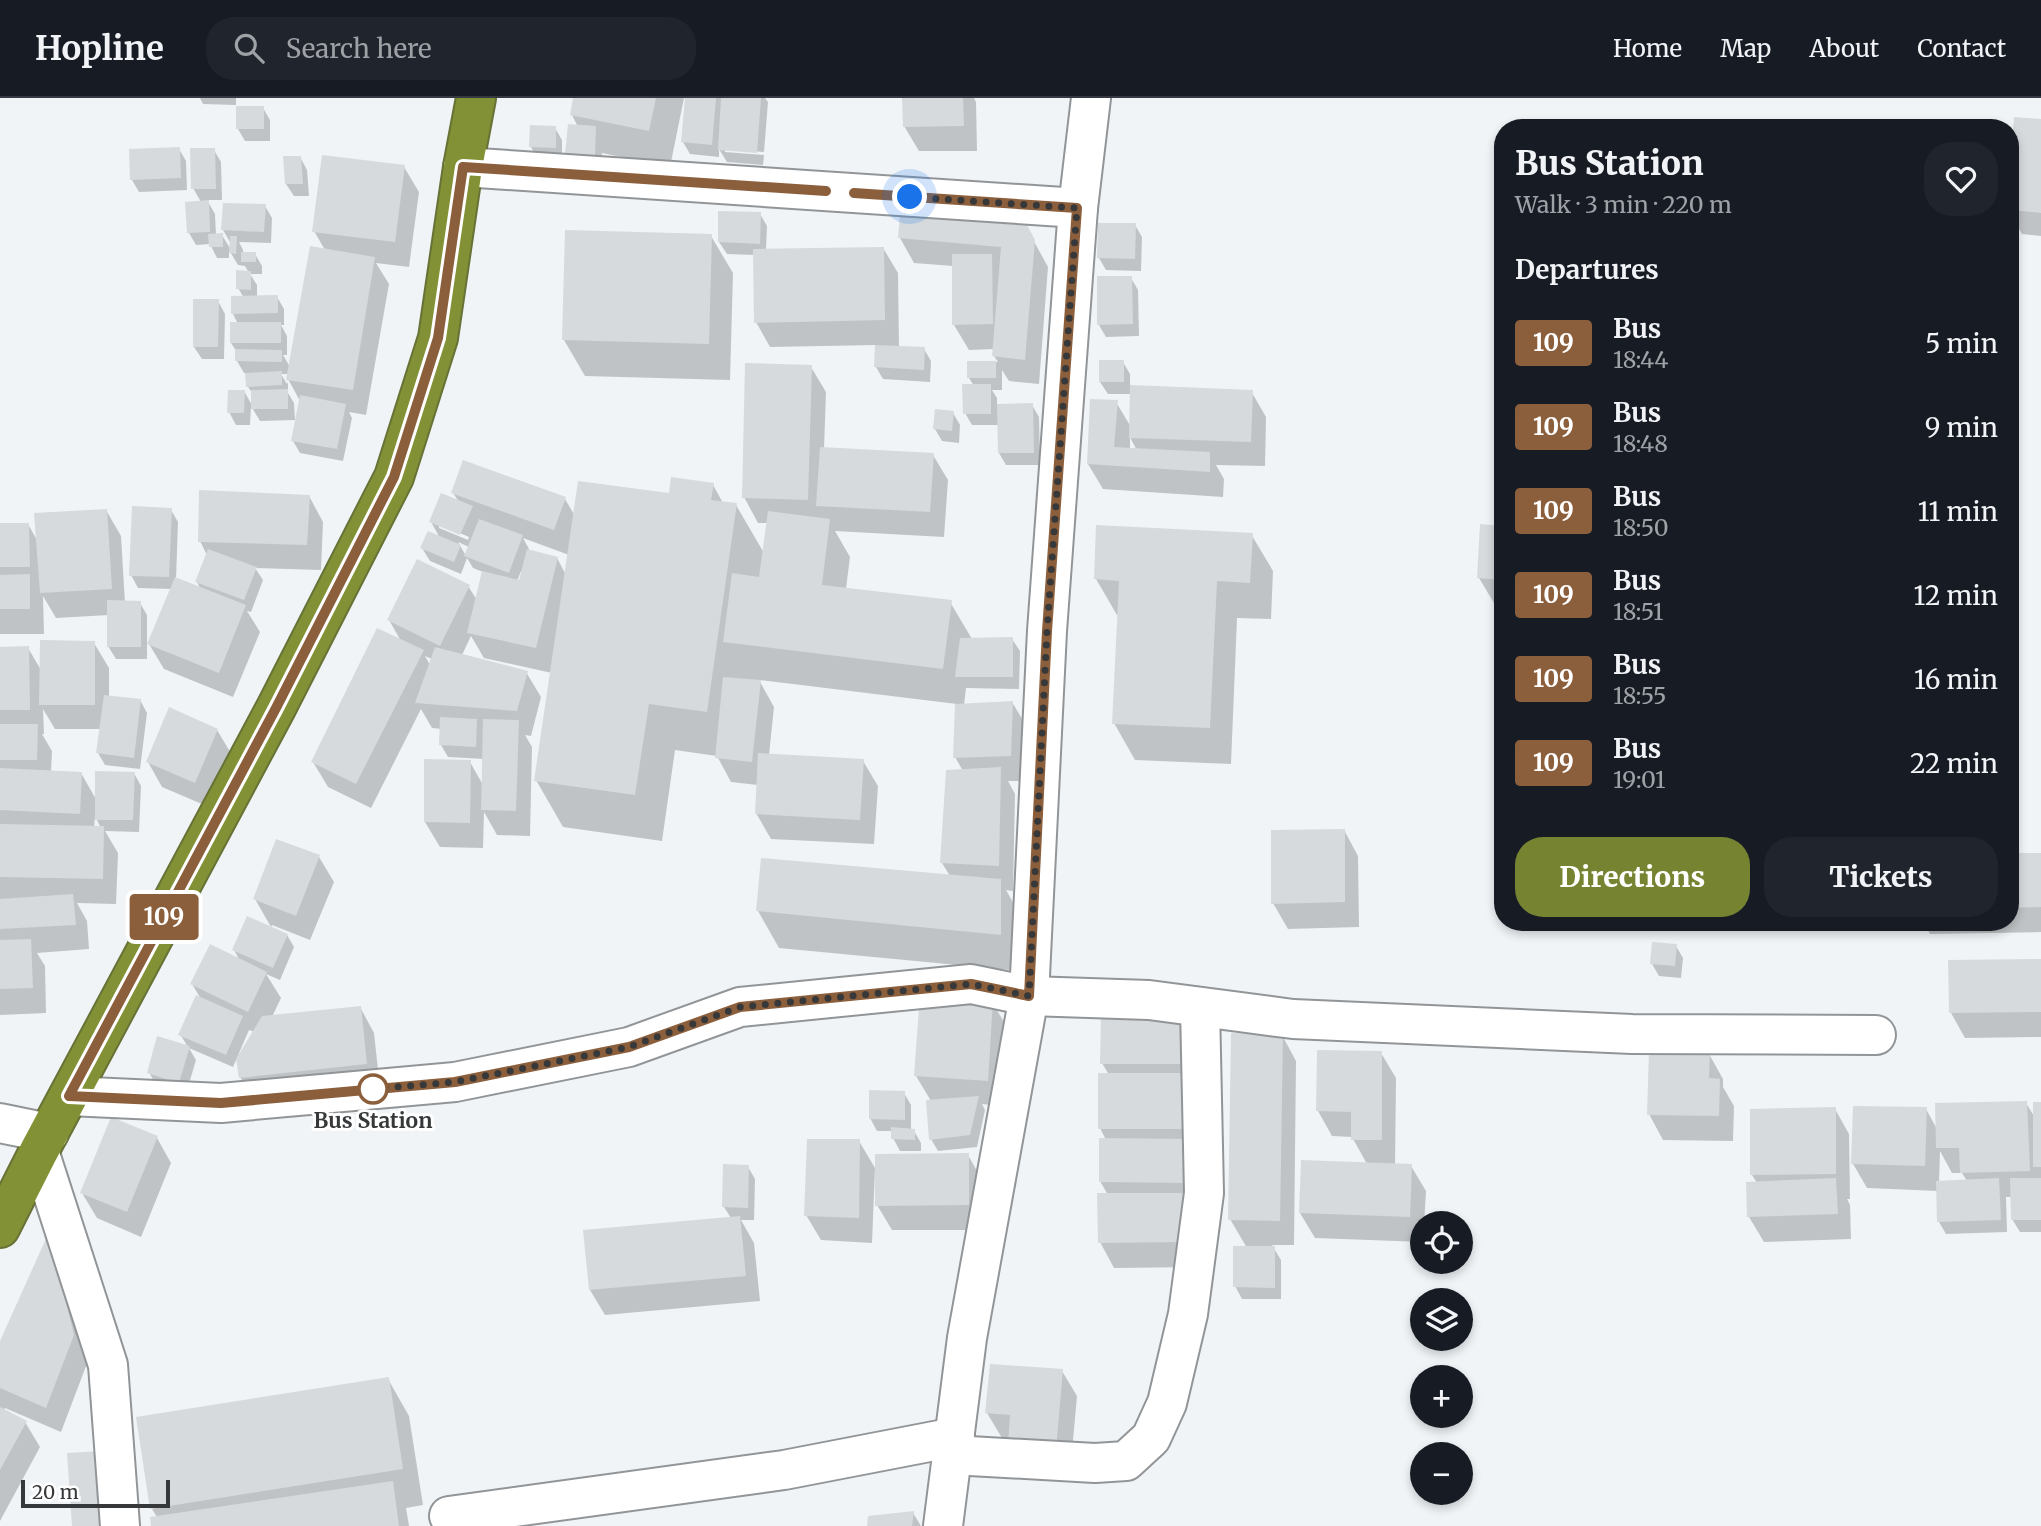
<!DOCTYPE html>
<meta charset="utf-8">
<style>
:root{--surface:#171b24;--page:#20242c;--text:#f1f3f6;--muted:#9ea1a6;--line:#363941;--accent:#768331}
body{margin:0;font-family:Merriweather,serif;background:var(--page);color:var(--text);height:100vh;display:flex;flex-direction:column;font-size:26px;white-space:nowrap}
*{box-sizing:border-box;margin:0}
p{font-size:23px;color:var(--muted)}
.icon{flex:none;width:38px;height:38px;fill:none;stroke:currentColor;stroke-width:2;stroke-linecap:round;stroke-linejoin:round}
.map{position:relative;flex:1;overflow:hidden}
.details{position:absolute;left:1494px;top:21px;width:525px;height:812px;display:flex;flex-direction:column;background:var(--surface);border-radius:28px;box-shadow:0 4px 10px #0003}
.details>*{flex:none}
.badge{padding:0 14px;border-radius:5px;font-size:24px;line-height:46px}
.buttons{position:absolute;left:1410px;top:1113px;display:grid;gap:14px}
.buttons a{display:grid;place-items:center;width:63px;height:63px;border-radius:50%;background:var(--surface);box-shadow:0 4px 10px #0003;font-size:35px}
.scale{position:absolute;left:21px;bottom:18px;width:149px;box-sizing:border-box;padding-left:7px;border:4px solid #363839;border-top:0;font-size:19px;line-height:24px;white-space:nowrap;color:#363839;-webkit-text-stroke:5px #fff;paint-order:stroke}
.you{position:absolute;width:35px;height:35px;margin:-18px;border:5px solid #fff;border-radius:50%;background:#1a73e8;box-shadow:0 0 0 10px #1a73e833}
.map>.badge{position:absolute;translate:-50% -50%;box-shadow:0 0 0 4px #fff}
h2{padding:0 21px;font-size:26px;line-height:63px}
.round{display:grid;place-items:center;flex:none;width:74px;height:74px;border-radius:28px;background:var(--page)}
.summary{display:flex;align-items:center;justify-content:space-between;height:119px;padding:0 21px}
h1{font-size:33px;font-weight:800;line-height:52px}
.action{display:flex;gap:14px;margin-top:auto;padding:14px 21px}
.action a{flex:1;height:80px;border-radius:28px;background:var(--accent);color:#fff;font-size:28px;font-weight:800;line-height:80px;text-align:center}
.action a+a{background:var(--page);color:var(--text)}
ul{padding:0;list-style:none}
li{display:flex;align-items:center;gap:21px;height:84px;padding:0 21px}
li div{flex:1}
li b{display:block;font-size:26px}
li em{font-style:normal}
li .badge{min-width:77px;font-weight:700;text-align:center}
header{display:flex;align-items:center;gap:42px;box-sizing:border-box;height:98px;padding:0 35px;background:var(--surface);border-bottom:2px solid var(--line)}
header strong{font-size:33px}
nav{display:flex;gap:38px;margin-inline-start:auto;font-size:24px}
.search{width:490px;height:63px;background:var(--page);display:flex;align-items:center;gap:18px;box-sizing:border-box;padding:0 24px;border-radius:28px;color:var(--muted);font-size:26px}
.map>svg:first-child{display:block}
</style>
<header>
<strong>Hopline</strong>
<div class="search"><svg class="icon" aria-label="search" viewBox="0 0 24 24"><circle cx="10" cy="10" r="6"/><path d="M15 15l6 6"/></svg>Search here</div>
<nav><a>Home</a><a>Map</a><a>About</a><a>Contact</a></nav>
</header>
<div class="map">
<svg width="2041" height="1428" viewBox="0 0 2041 1428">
<rect width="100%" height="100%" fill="#f0f4f7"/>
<!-- shadow -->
<g fill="#0003" fill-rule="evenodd">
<path d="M200 0H236V7L203 6Z"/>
<path d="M575 0H684L670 69 602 55 601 69 574 68 567 55 578 29 572 17Z"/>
<path d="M687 0H765L768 4 764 54 725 51V54L764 57 763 67 727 64 719 51V59L690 56 683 44Z"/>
<path d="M904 0H974L976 4 977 53H919L904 28Z"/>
<path d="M263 10 270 22V43H245L238 31Z"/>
<path d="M2016 21 2041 23V138L2022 136 2011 117V74Z"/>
<path d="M555 30 562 42V62L538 61 531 49Z"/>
<path d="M179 51 186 63 187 92 139 94 132 82Z"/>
<path d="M214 52 221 64 222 102H207L215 116 216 137H222L231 152 230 144 223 132 265 108 272 120 271 145 239 144 243 152V156H255L262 168V176H250L257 187V199H277L284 211V227H281L287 238V257H283L290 269 325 152 314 133 404 69 419 94 409 169 376 165 389 186 366 317 349 314 352 320 343 363 300 355 293 343 300 303 288 281 289 276H281L287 286 288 284V295L294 305 295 322 260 323 251 308 250 327H236L229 314 244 293 253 309V296L248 289 247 275H244L237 263V254L231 245 238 226 233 216 244 200 238 190 249 175 245 168 238 167 229 152V160H217L210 146 196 147 189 135 201 104 193 90Z"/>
<path d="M300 59 307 72 309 98H294L286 86Z"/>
<path d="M760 116 767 128 766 152 883 150 898 175 899 250 924 251 931 263 930 284 883 281 876 269V247L770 249 756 224 755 157 727 156 719 144Z"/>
<path d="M1025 127 1048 169 1039 286 1009 283 1002 272V292H992L997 300V307H1032L1039 319 1040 367H1006L999 355V327H972L965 315 974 288 969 280V264H998L994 258 995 251 969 252 954 227 953 168 914 165 900 140Z"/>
<path d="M1135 127 1142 139 1141 173 1106 172 1099 160Z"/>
<path d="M711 138 733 175 730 282 585 278 564 242Z"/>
<path d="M1131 180 1138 192 1139 238 1106 239 1099 227Z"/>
<path d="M218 203 225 216 224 261H202L194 249Z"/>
<path d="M1123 264 1130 276V289L1251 293 1266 319 1265 368 1216 367 1224 381 1223 399 1103 391 1088 366 1116 304 1131 329 1132 296H1108L1100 284ZM1130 339 1134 347 1137 352 1130 351Z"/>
<path d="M811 269 826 294 824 351 933 357 948 382 944 439 835 433 850 459 846 491 950 504 972 541H1012L1020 553 1019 591 966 590 964 607 1012 604 1027 629 1025 683H1008L1015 696 1013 793 1006 792 1022 820 1021 873 779 850 758 813 950 778 942 765 963 673 955 659 957 606 759 582 774 609 769 657 863 663 878 688 874 746 771 741 756 715 758 687 731 684 717 658 675 652 662 743 563 729 536 682 552 575 484 560 471 538 462 557 526 574 541 599 531 638 525 637 532 649 530 738 497 737 484 714 483 750 440 749 425 724 470 664 483 687 484 661 448 659 441 647 442 631 432 630 421 611 371 710 328 689 313 664 401 543 389 522 468 488 477 502 483 474 473 470 467 460 461 476 430 463 422 450 440 440 431 424 459 404 453 395 565 401 575 418 713 387 723 405 736 407 764 455 768 425H758L744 399ZM439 426 469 439 468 442 439 430ZM523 440 569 457 566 477 557 460 528 453 529 451ZM458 444 469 449 466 458ZM521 473H523L521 484 517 483ZM425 558 432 561 430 567Z"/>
<path d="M953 315 960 327 959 345 942 343 935 331Z"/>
<path d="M309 398 323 424 321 472 255 470 263 482 251 514 247 513 260 534 233 599 164 571 149 546 172 491 138 490 131 477 171 412 178 424 176 482 201 492 197 484 207 457 200 443Z"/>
<path d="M106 412 121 438 125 505H140L147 517V561H116L108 548 109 517 56 520 43 498 44 536H0V427L28 426 38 444Z"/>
<path d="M1482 428 1503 429V505H1494L1479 480Z"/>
<path d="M1251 436 1273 473 1271 521 1237 520 1231 666 1135 662 1114 625 1119 517H1117L1096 481Z"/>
<path d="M94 545 109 570V599L140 602 147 615 140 671 105 667 98 655 101 631H55L43 611 44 636H42L52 653 51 674 81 675 97 703 134 675 141 688 139 734 105 733 118 755 116 806 77 805 87 823 89 851 37 855 45 868 46 915 0 917V550H28L41 572ZM95 718 101 730H94Z"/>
<path d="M217 632 232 657 209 709 162 689 148 664Z"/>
<path d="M1344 732 1358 758 1359 829 1288 831 1273 805Z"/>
<path d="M2011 757H2041V834L1930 836 1923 824H2011Z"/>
<path d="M319 759 334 784 310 842 272 827 271 829 255 801Z"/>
<path d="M287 837 294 849 280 882 266 876 281 900 272 919 360 909 374 935 380 990 255 1004 240 979 255 934 249 932 233 969 189 950 196 962 186 996 156 987 149 974 188 949 180 936 201 901 192 886 240 863 234 852Z"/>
<path d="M1676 848 1683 860 1681 880 1659 878 1652 866Z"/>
<path d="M2041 863V939L1965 940 1951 915Z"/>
<path d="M992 904 1007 929 1001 1008 982 1006 985 1012 977 1049 938 1053 931 1041V1003L916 978Z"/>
<path d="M1190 918 1198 1169 1114 1170 1100 1144 1108 1097 1100 1083 1106 1042 1100 1030 1109 977 1102 965Z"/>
<path d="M1282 937 1296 963 1294 1147H1272L1281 1162V1201H1242L1235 1188 1247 1150 1230 1121Z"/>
<path d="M1381 955 1396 980 1395 1068H1411L1426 1093 1423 1144 1315 1140 1300 1115 1367 1066 1352 1039 1332 1038 1318 1013Z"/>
<path d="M1709 956 1723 981V989L1734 1008 1733 1043 1663 1042 1649 1016Z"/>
<path d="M904 995 911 1007V1032L914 1033 921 1045V1053H900L893 1040V1033H877L870 1020Z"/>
<path d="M2026 1005 2034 1018 2041 1005V1134H2020L2012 1121V1099H2006L2007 1134 1946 1136 1939 1124 1938 1093 1867 1090 1852 1064 1926 1011 1937 1031ZM1940 1053 1952 1075H1962L1967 1083 1939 1085Z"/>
<path d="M1835 1011 1849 1036 1850 1101H1847L1850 1107 1851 1141 1764 1144 1749 1119 1757 1085 1752 1077Z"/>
<path d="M157 1040 171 1065 141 1139 97 1120 82 1095Z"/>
<path d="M859 1043 875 1070 872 1145 821 1142 806 1117Z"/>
<path d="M968 1057 982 1082V1132H892L877 1107Z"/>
<path d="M748 1069 755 1081 754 1122H741L754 1145 760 1203 605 1217 590 1192 731 1120 724 1109Z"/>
<path d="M50 1138 88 1263 61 1334 5 1310 3 1312 25 1324 40 1349 0 1423V1247Z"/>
<path d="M1062 1273 1077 1298 1070 1376 1010 1341 1002 1340 987 1315Z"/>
<path d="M388 1281 409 1318 423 1407 406 1410 409 1428H153L157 1419 152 1411Z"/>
<path d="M913 1415 921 1428H868Z"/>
</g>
<!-- building -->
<g fill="#d6dadc">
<path d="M573 0H656L649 33 570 17Z"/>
<path d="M685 0H716L712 47 681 44Z"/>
<path d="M721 0H761L757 55 718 52Z"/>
<path d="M902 0H963L964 28 903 29Z"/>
<rect x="236" y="8" width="28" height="23"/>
<path d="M2014 19 2041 21V115L2011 112V56Z"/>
<path d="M568 26 596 28 595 58 565 56Z"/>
<path d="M530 27 556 28V50L529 49Z"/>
<path d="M180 49 181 80 130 82 129 51Z"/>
<path d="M190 50H215L216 91H191Z"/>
<path d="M322 57 405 67 395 144 312 134Z"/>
<path d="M283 58H301L303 86H285Z"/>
<path d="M209 102 210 134 187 135 185 104Z"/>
<path d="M223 105 266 106 264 134 221 132Z"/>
<path d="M718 113 761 114 760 146 718 144Z"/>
<path d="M900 115 1026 125 1035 142 1025 262 992 258 1001 149 898 140Z"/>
<path d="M1098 125H1136L1135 161 1097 160Z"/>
<path d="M565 132 712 136 709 246 562 242Z"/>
<path d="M223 135V149H209L208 136Z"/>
<path d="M230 138H237L236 156 229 155Z"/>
<path d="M310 148 375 159 353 292 286 282Z"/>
<path d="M884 149 885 222 754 225 753 151Z"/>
<rect x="241" y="154" width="15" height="10"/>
<path d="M952 156H992L993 226 952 227Z"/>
<path d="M236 172 251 173V192L236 191Z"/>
<path d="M1097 178H1132L1133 226 1097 227Z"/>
<path d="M278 197V215L231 216V198Z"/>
<path d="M193 201H219L218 249H193Z"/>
<rect x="230" y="224" width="51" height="21"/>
<path d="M875 247 925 249 924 272 874 269Z"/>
<path d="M235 251 282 252V264L235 263Z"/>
<rect x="1099" y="262" width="25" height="22"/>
<rect x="967" y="263" width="29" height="17"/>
<path d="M745 265 812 267 808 402 742 400Z"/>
<path d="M282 273V287L246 289 245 275Z"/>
<path d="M962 286H991V316H963Z"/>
<path d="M1130 287 1253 292 1251 344 1129 340Z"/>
<path d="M288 291V311H251V292Z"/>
<path d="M228 292H245L244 315H227Z"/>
<path d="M300 297 346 306 337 351 291 343Z"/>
<path d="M1090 301 1118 302 1114 349 1210 354V374L1087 366Z"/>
<path d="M1033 305 1034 355H998L997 306Z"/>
<path d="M935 311 954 313 952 333 933 331Z"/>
<path d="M820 349 934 355 930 414 816 408Z"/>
<path d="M463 362 566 399 554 432 451 395Z"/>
<path d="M671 379 714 385 711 402 737 405 707 614 649 606 635 697 534 683 578 383 669 395Z"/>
<path d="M199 392 310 397 307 447 198 444Z"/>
<path d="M441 395 473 408 460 437 429 424Z"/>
<path d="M132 408 172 410 169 479 129 478Z"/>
<path d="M107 411 112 491 40 495 34 415Z"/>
<path d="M768 413 830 421 822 487 952 502 943 571 723 544 732 475 759 479Z"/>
<path d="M479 421 523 437 509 475 464 458Z"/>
<path d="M0 425H29L30 469H0Z"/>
<path d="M1480 426 1503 428V482L1477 480Z"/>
<path d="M1096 427 1253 435 1250 485 1217 483 1210 630 1112 626 1119 483 1094 481Z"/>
<path d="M428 433 461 447 454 464 420 450Z"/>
<path d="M208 451 257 469 244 502 195 484Z"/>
<path d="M527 451 558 459 536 550 467 535 482 473 519 482Z"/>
<path d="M417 461 470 487 440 548 387 522Z"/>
<path d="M30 476V511H0V477Z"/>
<path d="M175 479 246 507 219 575 147 546Z"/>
<path d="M107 502 141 503V549H107Z"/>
<path d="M377 530 424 552 356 686 311 664Z"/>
<path d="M1013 539V579H955L960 540Z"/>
<path d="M40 542 95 543V607H39Z"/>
<path d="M29 548 30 612H0V549Z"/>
<path d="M435 549 528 573 517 613 415 605Z"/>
<path d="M723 579 761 582 752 664 715 660Z"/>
<path d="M104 597 141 601 134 660 96 655Z"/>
<path d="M1013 603 1011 658 953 660 955 606Z"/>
<path d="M169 609 218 631 195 685 146 664Z"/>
<path d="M440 619 477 621 476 649 439 647Z"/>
<path d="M483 621 519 622 516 713 481 712Z"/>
<path d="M0 626H38L37 662H0Z"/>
<path d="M758 655 864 661 860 722 755 716Z"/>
<path d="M424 661 471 662 470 725 424 724Z"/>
<path d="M1001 669 999 768 940 765 946 672Z"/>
<path d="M0 670 82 674 80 716 0 712Z"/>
<path d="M95 673 135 674 133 722H95Z"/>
<path d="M0 726 104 728 103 781 0 779Z"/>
<path d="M1345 731V804L1271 806V732Z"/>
<path d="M276 741 320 757 296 818 253 801Z"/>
<path d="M2011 755H2041V809L2011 810Z"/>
<path d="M761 760 1001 781V837L756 813Z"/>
<path d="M73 796 76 827 0 831V801Z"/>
<path d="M247 818 288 836 273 870 232 852Z"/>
<path d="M31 841 33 890 0 891V842Z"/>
<path d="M1652 844 1677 846 1675 868 1650 866Z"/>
<path d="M210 846 267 874 248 914 190 886Z"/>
<path d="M2041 861V914L1949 915 1948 862Z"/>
<path d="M196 897 243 918 226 957 178 937Z"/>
<path d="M920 897 993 902 988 983 914 978Z"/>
<path d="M361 908 367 966 239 980 236 961 262 918Z"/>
<path d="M1101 916 1191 917 1190 966H1100Z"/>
<path d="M1231 935 1283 936 1280 1123 1228 1122Z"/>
<path d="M157 938 190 948 179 985 147 975Z"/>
<path d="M1317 952 1382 953V1042H1351V1014L1316 1013Z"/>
<path d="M1649 952 1710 954 1709 980 1720 981 1719 1018 1647 1017Z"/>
<rect x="1098" y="975" width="89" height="56"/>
<path d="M869 992 905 993V1022L869 1021Z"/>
<path d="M979 998 970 1037 929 1042 926 1002Z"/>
<path d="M2027 1003 2030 1073 1960 1075 1959 1050H1936L1935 1005Z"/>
<rect x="2033" y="1004" width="8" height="65"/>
<path d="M1853 1008 1927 1009 1925 1068 1851 1066Z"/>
<path d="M1836 1009V1076L1750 1077V1011Z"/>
<path d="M111 1019 158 1038 127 1114 80 1095Z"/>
<path d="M891 1029 915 1031V1042L891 1041Z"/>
<path d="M1099 1040 1191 1041V1085L1099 1084Z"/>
<path d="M807 1041H860L859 1120 804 1118Z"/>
<path d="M969 1055V1107L875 1108V1056Z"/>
<path d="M1301 1062 1412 1066 1410 1119 1299 1115Z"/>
<path d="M723 1066 749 1067 748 1110 722 1109Z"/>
<path d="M1836 1080 1838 1116 1747 1119 1746 1084Z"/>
<path d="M1999 1080 2001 1122 1937 1124 1936 1083Z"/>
<path d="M2010 1080H2041V1122H2011Z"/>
<path d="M1097 1095H1185V1144L1098 1145Z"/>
<path d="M740 1118 746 1178 589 1192 583 1132Z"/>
<path d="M49 1134 74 1237 46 1310 0 1290V1243Z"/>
<path d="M1233 1148H1275V1190L1233 1189Z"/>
<path d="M990 1266 1063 1271 1056 1352 1008 1348 1010 1317 985 1315Z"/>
<path d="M389 1279 403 1371 150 1411 136 1319Z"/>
<path d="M0 1309 27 1323 0 1372Z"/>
<path d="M101 1353 107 1428H72L67 1355Z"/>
<path d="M393 1383 399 1428H151L150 1419Z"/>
<path d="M914 1413 912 1428H867L868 1418Z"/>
</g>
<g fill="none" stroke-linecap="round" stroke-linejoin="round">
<!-- minor casing -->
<g stroke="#929598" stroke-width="42">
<g id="minor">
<path d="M463 69 1078 110"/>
<path d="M69 998 221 1005 455 984 629 949 740 909 971 886 1029 898 1149 902 1293 921 1632 936 1876 937"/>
<path d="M0 1025 49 1035"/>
<path d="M39 1053 108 1267 120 1428"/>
<path d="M952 1357 1095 1365 1126 1363 1151 1340 1167 1305 1188 1216 1204 1095 1200 909"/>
<path d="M449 1418 784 1372 955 1339"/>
<path d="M943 1428 967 1240 1029 898 1047 533 1078 110 1091 0"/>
</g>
</g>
<!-- highway casing -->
<g stroke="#677236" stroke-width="42">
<path id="highway" d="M0 1130 39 1053 276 610 394 379 438 240 463 69 476 0"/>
</g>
<!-- minor -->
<use href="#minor" stroke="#fff" stroke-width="38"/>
<!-- highway -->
<use href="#highway" stroke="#829135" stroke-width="38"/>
</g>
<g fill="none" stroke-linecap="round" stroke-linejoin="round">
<!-- line casing -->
<g stroke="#fff" stroke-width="16">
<path id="line" d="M826 93 463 69 438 240 394 379 276 610 69 998 221 1005 455 984 629 949 740 909 971 886 1029 898 1047 533 1077 110 854 95"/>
</g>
<!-- line -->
<use href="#line" stroke="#8b5e3c" stroke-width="10"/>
<!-- walk -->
<path stroke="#363839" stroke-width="7" stroke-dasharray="0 12.6" d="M373 991 455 984 629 949 740 909 971 886 1029 898 1047 533 1077 110 910 99"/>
</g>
<!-- markers -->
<circle fill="#fff" stroke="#8b5e3c" stroke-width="3.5" cx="373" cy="991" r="14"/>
<g text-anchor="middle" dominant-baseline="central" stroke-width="6" stroke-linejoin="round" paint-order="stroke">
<!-- stop labels -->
<g font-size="21" font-weight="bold" fill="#363839" stroke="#fff">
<text x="373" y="1022">Bus Station</text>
</g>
</g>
</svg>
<div class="buttons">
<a><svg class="icon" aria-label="locate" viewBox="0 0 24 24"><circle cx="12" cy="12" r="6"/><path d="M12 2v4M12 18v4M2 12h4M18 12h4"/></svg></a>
<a><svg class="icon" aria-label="layers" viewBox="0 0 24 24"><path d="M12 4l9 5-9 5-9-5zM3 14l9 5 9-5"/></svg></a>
<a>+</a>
<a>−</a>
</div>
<div class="scale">20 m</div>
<div class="you" style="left:910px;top:99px"></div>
<b class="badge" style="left:164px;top:819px;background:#8b5e3c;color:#fff">109</b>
<section class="details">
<div class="summary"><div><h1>Bus Station</h1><p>Walk · 3 min · 220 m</p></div><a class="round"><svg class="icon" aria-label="heart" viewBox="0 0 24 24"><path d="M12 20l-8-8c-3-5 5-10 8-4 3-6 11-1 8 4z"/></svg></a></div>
<h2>Departures</h2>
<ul>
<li><span class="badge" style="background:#8b5e3c;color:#fff">109</span><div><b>Bus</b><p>18:44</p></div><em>5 min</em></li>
<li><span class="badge" style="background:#8b5e3c;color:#fff">109</span><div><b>Bus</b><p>18:48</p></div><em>9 min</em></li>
<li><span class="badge" style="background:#8b5e3c;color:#fff">109</span><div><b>Bus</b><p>18:50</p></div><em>11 min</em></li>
<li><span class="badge" style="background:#8b5e3c;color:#fff">109</span><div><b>Bus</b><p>18:51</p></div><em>12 min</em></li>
<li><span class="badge" style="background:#8b5e3c;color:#fff">109</span><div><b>Bus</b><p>18:55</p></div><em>16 min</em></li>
<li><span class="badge" style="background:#8b5e3c;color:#fff">109</span><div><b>Bus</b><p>19:01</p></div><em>22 min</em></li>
</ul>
<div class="action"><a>Directions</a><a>Tickets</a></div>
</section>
</div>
